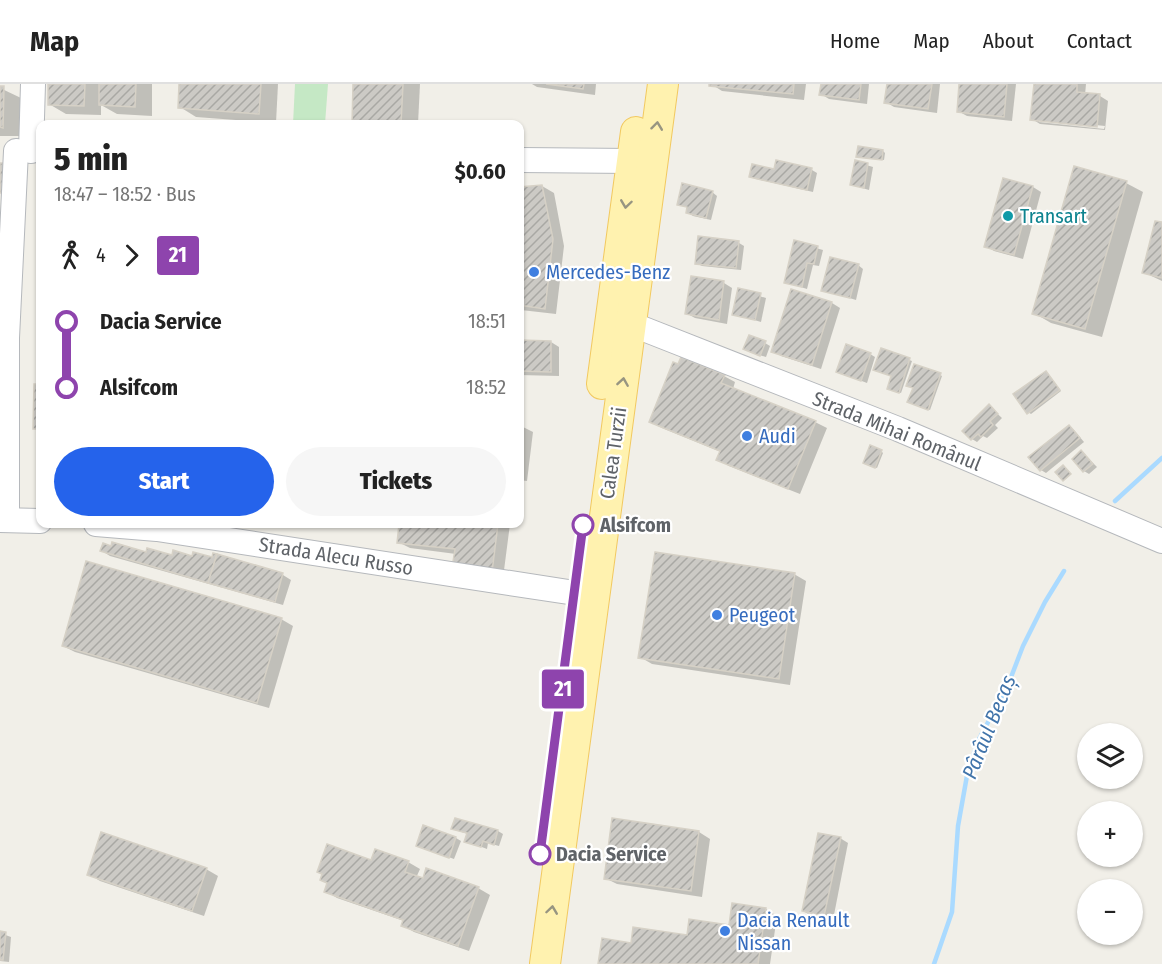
<!DOCTYPE html>
<meta charset="utf-8">
<style>
:root{--surface:#fff;--page:#f6f6f6;--text:#222;--muted:#767676;--line:#e0e0e0;--accent:#2563eb}
body{margin:0;font-family:"Fira Sans Condensed",sans-serif;background:var(--page);color:var(--text);height:100vh;display:flex;flex-direction:column;font-size:22px;white-space:nowrap}
*{box-sizing:border-box;margin:0}
p{font-size:20px;color:var(--muted)}
.icon{flex:none;width:33px;height:33px;fill:none;stroke:currentColor;stroke-width:2;stroke-linecap:round;stroke-linejoin:round}
.map{position:relative;flex:1;overflow:hidden}
.side{position:absolute;left:36px;top:36px;width:488px;height:408px;display:flex;flex-direction:column;background:var(--surface);border-radius:12px;box-shadow:0 2px 4px #0004}
.side>*{flex:none}
.badge{padding:0 12px;border-radius:4px;font-size:21px;line-height:39px}
.buttons{position:absolute;left:1077px;top:639px;display:grid;gap:12px}
.buttons a{display:grid;place-items:center;width:66px;height:66px;border-radius:50%;background:var(--surface);box-shadow:0 2px 4px #0004;font-size:30px}
.map>.badge{position:absolute;translate:-50% -50%;box-shadow:0 0 0 3px #fff}
.legs{display:flex;align-items:center;gap:9px;height:66px;padding:0 18px;font-size:20px}
.legs p{margin-inline-start:auto}
.summary{display:flex;align-items:center;justify-content:space-between;height:102px;padding:0 18px}
h1{font-size:33px;font-weight:800;line-height:45px}
.button{display:flex;gap:12px;margin-top:auto;padding:12px 18px}
.button a{flex:1;height:69px;border-radius:36px;background:var(--accent);color:#fff;font-size:24px;font-weight:800;line-height:69px;text-align:center}
.button a+a{background:var(--page);color:var(--text)}
ul{padding:0 18px;list-style:none}
li{display:flex;align-items:center;gap:21px;height:66px;font-size:22px}
li i{display:grid;place-items:center;width:9px;height:100%;margin:0 8px;background:currentColor}
li i::after{content:'';width:15px;height:15px;margin:-8px;border:4px solid;border-radius:50%;background:var(--surface)}
li p{margin-inline-start:auto}
li:first-child i{background:linear-gradient(#0000 50%,currentColor 0)}
li:last-child i{background:linear-gradient(currentColor 50%,#0000 0)}
header{display:flex;align-items:center;gap:36px;box-sizing:border-box;height:84px;padding:0 30px;background:var(--surface);border-bottom:2px solid var(--line)}
header strong{font-size:28px}
nav{display:flex;gap:33px;margin-inline-start:auto;font-size:21px}
.map>svg:first-child{display:block}
</style>
<header>
<strong>Map</strong>
<nav><a>Home</a><a>Map</a><a>About</a><a>Contact</a></nav>
</header>
<div class="map">
<svg width="1162" height="880" viewBox="0 0 1162 880">
<defs>
<pattern id="building-hatch" width="6" height="6" patternUnits="userSpaceOnUse" patternTransform="scale(1.5)"><rect width="6" height="6" fill="#cccac5"/><path d="M-1 1l2-2M0 6l6-6M5 7l2-2" fill="none" stroke="#a9a8a4"/></pattern>
</defs>
<rect width="100%" height="100%" fill="#f1efe8"/>
<!-- grass -->
<path fill="#c5e8c5" d="M295 0H328L325 40H293Z"/>
<!-- shadow -->
<g fill="#0003" fill-rule="evenodd">
<path d="M50 0H152V32L117 30 101 21V31L66 30 49 20Z"/>
<path d="M181 0H278L276 39 196 33 180 23Z"/>
<path d="M355 0H420L418 40H353Z"/>
<path d="M532 0H596L595 11 537 3Z"/>
<path d="M711 0H806L804 16 722 7Z"/>
<path d="M822 0H869L867 20 829 15 821 10Z"/>
<path d="M888 0H940L937 29 894 23 886 18Z"/>
<path d="M961 0H1016L1012 37 967 32 958 27Z"/>
<path d="M1035 0H1086L1085 11 1100 12 1108 17 1105 46 1040 40 1032 35ZM1039 35 1105 42 1104 45 1039 38Z"/>
<path d="M0 4 21 14 20 52H0Z"/>
<path d="M859 64 883 67 885 69 884 76 860 73Z"/>
<path d="M777 78 812 86 817 89 813 108 756 95 750 92 775 87Z"/>
<path d="M856 78 873 83 869 106 852 101Z"/>
<path d="M1126 99 1143 108 1102 253 1051 239 1034 229Z"/>
<path d="M542 102 554 109 564 162 556 230 521 226 519 233V104Z"/>
<path d="M1033 103 1041 108 1023 175 994 167 986 162Z"/>
<path d="M712 108 717 112 711 136 693 132 687 128 688 124 679 120Z"/>
<path d="M1162 140V197L1143 188Z"/>
<path d="M795 158 823 166 819 182 813 181 807 205 785 198Z"/>
<path d="M739 159 744 162 741 186 702 182 696 179Z"/>
<path d="M858 181 863 185 856 216 823 206Z"/>
<path d="M692 194 724 199 732 204 727 240 695 234 686 229Z"/>
<path d="M739 206 766 214 761 238 734 230Z"/>
<path d="M792 207 832 219 840 224 821 285 781 272 773 267Z"/>
<path d="M519 258H551L559 263V292L519 291Z"/>
<path d="M765 259 770 262 766 273 750 268Z"/>
<path d="M882 266 912 277 901 309 890 305 892 292Z"/>
<path d="M870 270 875 273 867 299 838 288Z"/>
<path d="M1046 288 1061 307 1031 330 1028 328Z"/>
<path d="M940 291 942 292 930 326 909 317Z"/>
<path d="M724 292 735 298 733 305 815 338 827 344 800 410 729 382 718 375 721 368 662 344 651 338Z"/>
<path d="M35 301H40V347L35 344Z"/>
<path d="M989 322 1002 334 995 341 998 344 987 354 983 352 977 358 972 355Z"/>
<path d="M519 341 533 348 527 397 519 396Z"/>
<path d="M1069 343 1074 346 1084 358 1046 389 1041 386Z"/>
<path d="M881 367 883 369 877 384 867 380Z"/>
<path d="M1082 368 1097 383 1089 390 1084 387Z"/>
<path d="M399 440H510L503 494 456 470 410 464 398 458Z"/>
<path d="M102 467 213 475 214 471 283 491 291 496 283 521 110 472Z"/>
<path d="M794 490 806 497 790 601 652 580 640 573Z"/>
<path d="M281 535 293 542 269 624 75 568 63 562Z"/>
<path d="M614 736 699 748 710 755 702 813 617 800 605 794Z"/>
<path d="M458 747H498L503 750 499 762 488 759 487 765 466 757 468 750Z"/>
<path d="M456 754 461 757 454 775 423 764Z"/>
<path d="M840 754 848 759 833 836 812 832 803 827Z"/>
<path d="M372 777 408 778 420 785 416 794 478 804 490 811 469 867 414 848 402 841 404 837 337 814 326 807Z"/>
<path d="M206 785 218 792 204 832 100 797 89 790Z"/>
<path d="M766 825 777 832 770 880H600L632 860 688 853 730 843Z"/>
<path d="M0 849 11 853 9 878 0 877Z"/>
</g>
<g fill="none" stroke-linecap="round" stroke-linejoin="round">
<!-- stream -->
<g stroke="#aadaff" stroke-width="4.5">
<path d="M1115 417 1162 374"/>
<path d="M934 880 952 828 958 742 968 686 979 655 1008 601 1023 562 1045 518 1064 487"/>
</g>
</g>
<!-- building -->
<g fill="url(#building-hatch)" stroke="#d6d1c6" stroke-width="1.5">
<path d="M48 0H85L84 22 48 21Z"/>
<path d="M99 0H136L135 23 99 21Z"/>
<path d="M179 0H261L259 30 178 24Z"/>
<path d="M353 0H403L401 40H352Z"/>
<path d="M546 0H584L583 5Z"/>
<path d="M709 0H794L793 10 709 2Z"/>
<path d="M821 0H861L859 16 819 11Z"/>
<path d="M887 0H932L928 25 884 19Z"/>
<path d="M959 0H1007L1004 33 957 28Z"/>
<path d="M1034 0H1077V8L1100 10 1097 43 1030 36Z"/>
<path d="M0 2H4L3 44 0 43Z"/>
<path d="M858 62 883 66 882 76 856 73Z"/>
<path d="M776 76 812 84 807 106 749 93 752 80 774 85Z"/>
<path d="M855 76 868 79 864 104 850 101Z"/>
<path d="M0 79H9L7 109H0Z"/>
<path d="M1074 82 1127 97 1085 245 1032 230Z"/>
<path d="M1003 94 1033 102 1014 171 984 163Z"/>
<path d="M682 99 713 107 706 134 686 129 687 123 677 121Z"/>
<path d="M542 101 553 155 545 225 519 221V103Z"/>
<path d="M1155 137 1162 138V194L1142 189Z"/>
<path d="M698 152 739 157 736 184 695 180Z"/>
<path d="M794 156 818 162 814 180 807 179 802 203 784 199Z"/>
<path d="M830 173 859 180 850 214 821 207Z"/>
<path d="M691 192 724 197 719 236 685 230Z"/>
<path d="M738 204 761 209 755 236 732 231Z"/>
<path d="M791 205 832 218 812 281 771 268Z"/>
<path d="M749 251 766 257 760 272 743 265Z"/>
<path d="M519 256 551 257V288L519 287Z"/>
<path d="M846 260 871 269 861 297 836 288Z"/>
<path d="M881 264 910 274 899 309 887 305 891 292 873 286Z"/>
<path d="M681 273 725 291 721 299 816 337 788 405 716 376 720 367 649 338 673 278 678 280Z"/>
<path d="M914 280 941 289 928 326 907 318 913 304 906 302Z"/>
<path d="M1046 287 1060 306 1027 330 1013 310Z"/>
<path d="M34 300H40V345H33Z"/>
<path d="M989 320 998 330 990 337 993 341 981 353 978 350 971 356 962 347Z"/>
<path d="M1069 341 1080 354 1040 387 1028 373Z"/>
<path d="M870 361 882 366 875 384 863 379Z"/>
<path d="M1081 366 1093 380 1083 388 1072 375Z"/>
<path d="M1063 381 1071 390 1063 397 1055 388Z"/>
<path d="M399 440H498L492 488 452 484 455 465 397 459Z"/>
<path d="M112 458 146 468 147 464 172 471 173 466 192 472 193 468 212 473 213 469 217 470 208 499 100 467 103 459 111 462Z"/>
<path d="M655 468 795 489 779 595 638 574Z"/>
<path d="M217 470 283 489 275 518 208 499Z"/>
<path d="M86 477 282 534 257 619 62 562Z"/>
<path d="M455 734 498 746 494 761 483 757 481 763 464 758 467 749 451 745Z"/>
<path d="M612 734 699 747 691 807 604 795Z"/>
<path d="M423 741 456 753 449 774 416 762Z"/>
<path d="M101 748 207 784 192 827 87 791Z"/>
<path d="M818 749 841 753 824 832 802 827Z"/>
<path d="M327 760 371 776 375 765 409 777 405 788 423 794 426 784 479 803 458 862 401 842 403 836 324 808 327 799 320 796 322 790 317 788Z"/>
<path d="M732 819 766 824 758 880H598L602 854 631 859 633 843 687 851 689 835 729 841Z"/>
<path d="M0 847 6 848 3 876H0Z"/>
</g>
<g fill="none" stroke-linecap="round" stroke-linejoin="round">
<!-- minor casing -->
<g stroke="#b5b8bc" stroke-width="26">
<g id="minor">
<path d="M31 67 33 0"/>
<path d="M519 76 632 77"/>
<path d="M631 240 898 345 1162 457"/>
<path d="M0 436 40 437"/>
<path d="M7 436V254L16 67"/>
<path d="M96 440 157 445 575 509"/>
</g>
</g>
<!-- major casing -->
<g stroke="#f2c960" stroke-width="32">
<g id="major">
<path d="M602 300 636 48"/>
<path d="M545 880 663 0"/>
</g>
</g>
<!-- minor -->
<use href="#minor" stroke="#fff" stroke-width="24"/>
<!-- major -->
<use href="#major" stroke="#fff2af" stroke-width="30"/>
</g>
<!-- one-way arrows -->
<defs><path id="oneway-chevron" d="M-2-3.5L2.5 0L-2 3.5" fill="none" stroke-width="1.6" stroke-linecap="round" stroke-linejoin="round" transform="scale(1.5)"/></defs>
<g stroke="#979581">
<use href="#oneway-chevron" transform="translate(657 42) rotate(-83)"/>
<use href="#oneway-chevron" transform="translate(626 120) rotate(98)"/>
<use href="#oneway-chevron" transform="translate(623 298) rotate(-81)"/>
<use href="#oneway-chevron" transform="translate(552 826) rotate(-82)"/>
</g>
<g fill="none" stroke-linecap="round" stroke-linejoin="round">
<!-- line-1 casing -->
<g stroke="#fff" stroke-width="14">
<path id="line-1" d="M540 770 583 441"/>
</g>
<!-- line-1 -->
<use href="#line-1" stroke="#8e44ad" stroke-width="9"/>
</g>
<!-- markers -->
<circle fill="#0f9aa8" stroke="#fff" stroke-width="2" cx="1008" cy="132" r="6"/>
<g fill="#3f7fe0" stroke="#fff" stroke-width="2">
<circle cx="534" cy="188" r="6"/>
<circle cx="747" cy="352" r="6"/>
<circle cx="717" cy="531" r="6"/>
<circle cx="725" cy="847" r="6"/>
</g>
<g fill="#fff" stroke="#8e44ad" stroke-width="3">
<circle cx="583" cy="441" r="10"/>
<circle cx="540" cy="770" r="10"/>
</g>
<g text-anchor="middle" dominant-baseline="central" stroke-width="4.5" stroke-linejoin="round" paint-order="stroke">
<!-- culture labels -->
<g font-size="20" fill="#0d838f" stroke="#fff" text-anchor="start">
<text x="1020" y="132">Transart</text>
</g>
<!-- shop labels -->
<g font-size="20" fill="#366cbe" stroke="#fff" text-anchor="start">
<text x="546" y="188">Mercedes-Benz</text>
<text x="759" y="352">Audi</text>
<text x="729" y="531">Peugeot</text>
<text x="737" y="836">Dacia Renault<tspan x="737" dy="23">Nissan</tspan></text>
</g>
<!-- street labels -->
<g font-size="20" fill="#5f6368" stroke="#fff">
<text transform="translate(897 347) rotate(22)">Strada Mihai Românul</text>
<text transform="translate(613 369) rotate(-82)">Calea Turzii</text>
<text transform="translate(336 472) rotate(9)">Strada Alecu Russo</text>
</g>
<!-- stop labels -->
<g font-size="20" font-weight="bold" fill="#5f6368" stroke="#fff" text-anchor="start">
<text x="600" y="441">Alsifcom</text>
<text x="556" y="770">Dacia Service</text>
</g>
<!-- water labels -->
<g font-size="21" font-style="italic" fill="#4174aa" stroke="#fff">
<text transform="translate(989 643) rotate(-68)">Pârâul Becaș</text>
</g>
</g>
</svg>
<div class="buttons">
<a><svg class="icon" aria-label="layers" viewBox="0 0 24 24"><path d="M12 4l9 5-9 5-9-5zM3 14l9 5 9-5"/></svg></a>
<a>+</a>
<a>−</a>
</div>
<b class="badge" style="left:563px;top:605px;background:#8e44ad;color:#fff">21</b>
<section class="side">
<div class="summary"><div><h1>5 min</h1><p>18:47 – 18:52 · Bus</p></div><b>$0.60</b></div>
<div class="legs"><svg class="icon" aria-label="walk" viewBox="0 0 24 24"><circle cx="13" cy="4" r="2"/><path d="M13 8l-2 6 4 7M11 14l-3 7M7 12l3-4h3l4 4"/></svg>4<svg class="icon" aria-label="forward" viewBox="0 0 24 24"><path d="M9 5l7 7-7 7"/></svg><b class="badge" style="background:#8e44ad;color:#fff">21</b></div>
<ul>
<li><i style="color:#8e44ad"></i><b>Dacia Service</b><p>18:51</p></li>
<li><i style="color:#8e44ad"></i><b>Alsifcom</b><p>18:52</p></li>
</ul>
<div class="button"><a>Start</a><a>Tickets</a></div>
</section>
</div>
